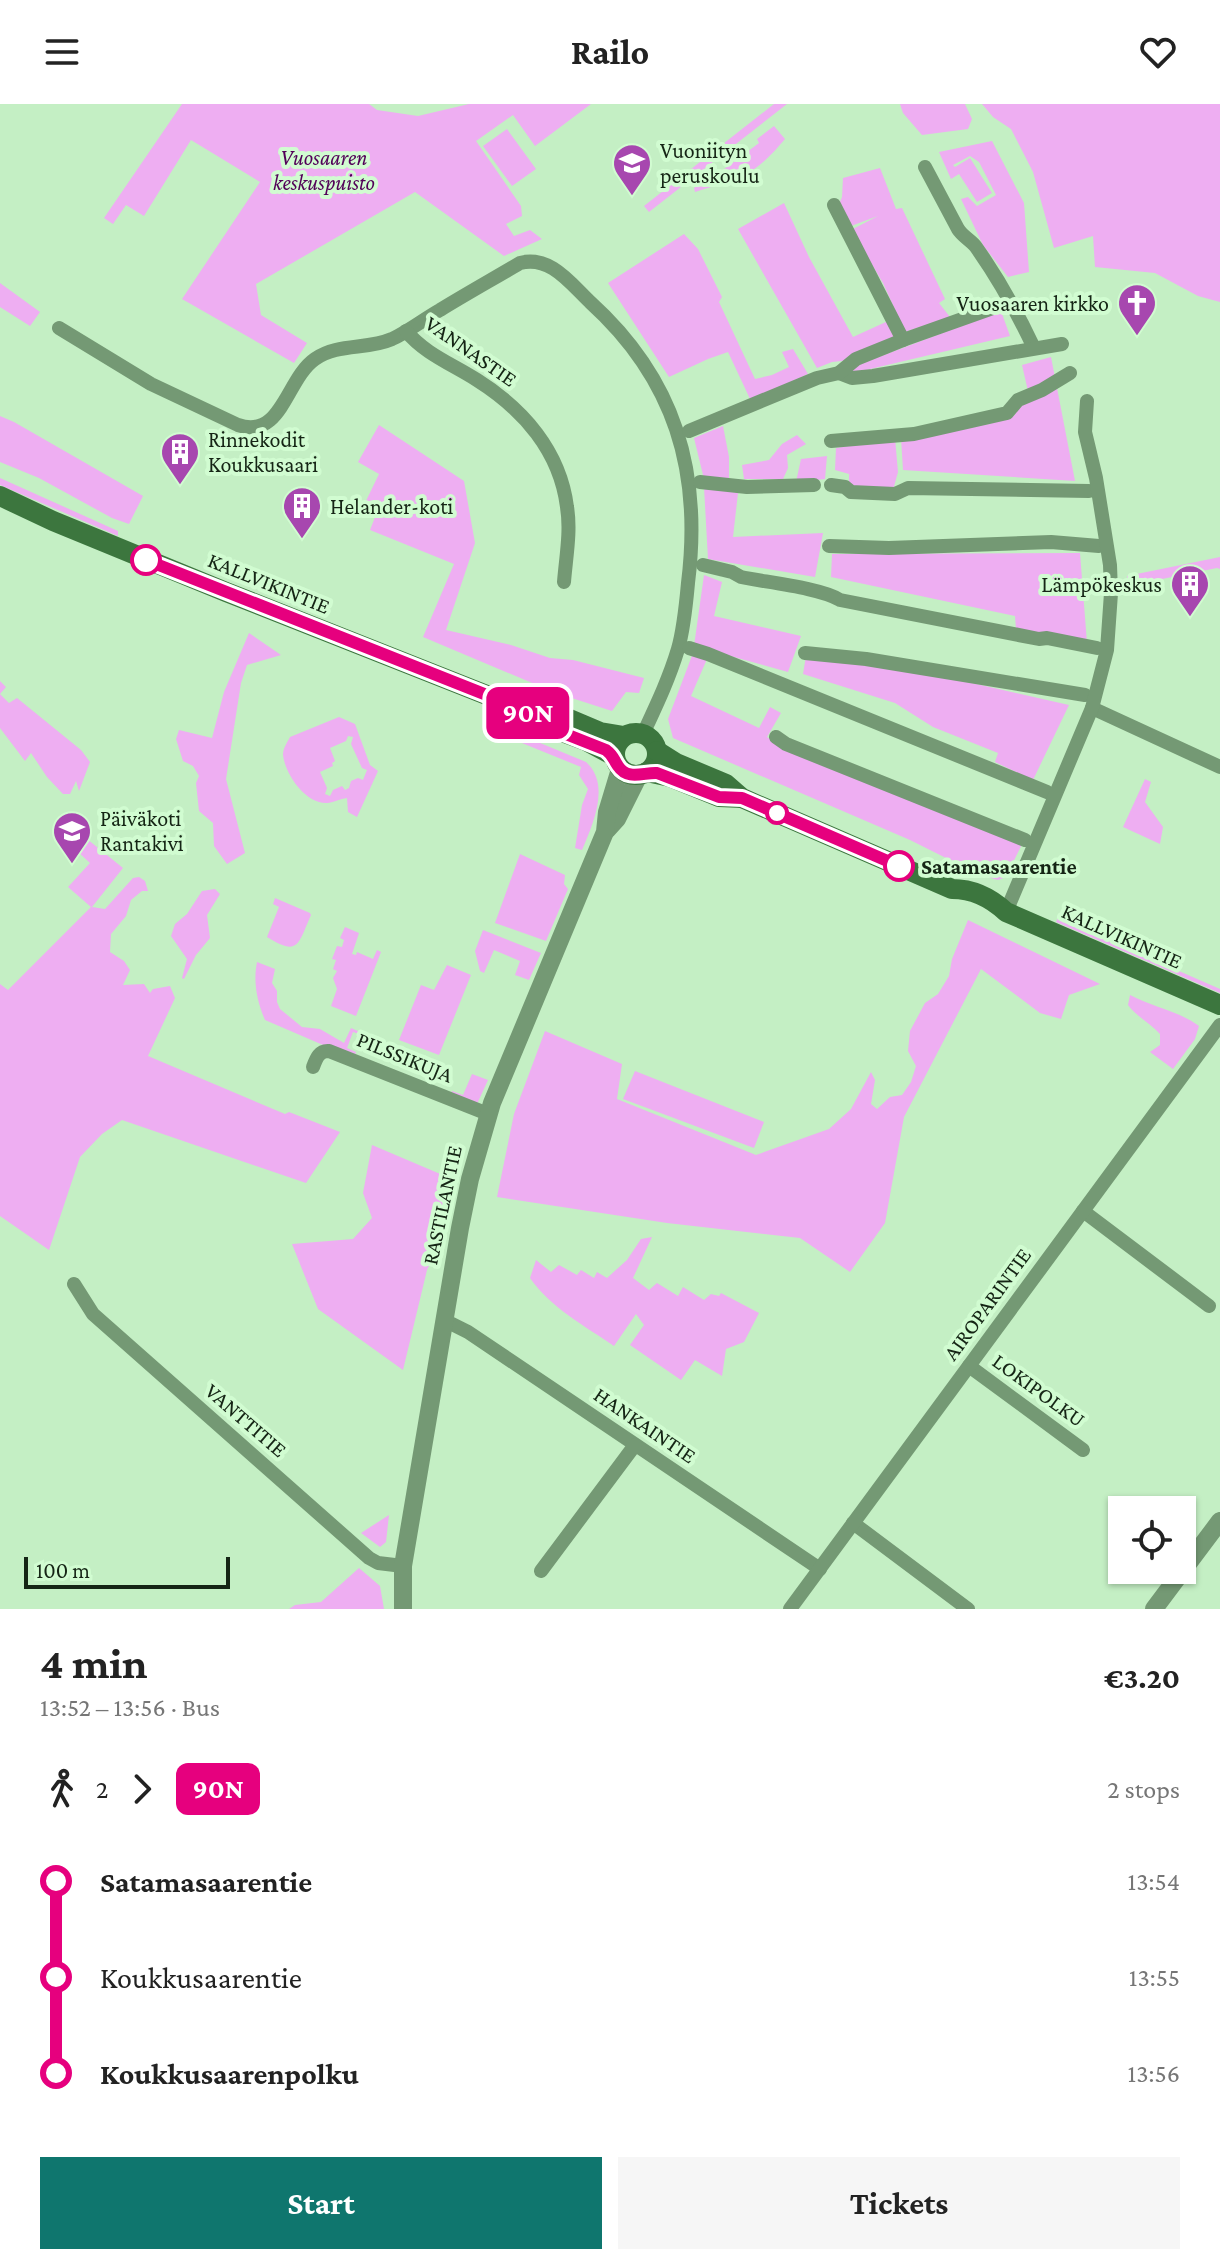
<!DOCTYPE html>
<meta charset="utf-8">
<style>
:root{--surface:#fff;--page:#f6f6f6;--text:#222;--muted:#767676;--accent:#0f766e}
body{margin:0;font-family:"Crimson Pro",serif;background:var(--page);color:var(--text);height:100vh;display:flex;flex-direction:column;font-size:30px;white-space:nowrap}
*{box-sizing:border-box;margin:0}
p{font-size:26px;color:var(--muted)}
.icon{flex:none;width:44px;height:44px;fill:none;stroke:currentColor;stroke-width:2;stroke-linecap:round;stroke-linejoin:round}
.map{position:relative;height:1505px;overflow:hidden}
.side{display:flex;flex-direction:column;background:var(--surface);flex:1}
.side>*{flex:none}
.badge{padding:0 16px;border-radius:12px;font-size:28px;line-height:52px}
.controls{position:absolute;left:1108px;top:1392px;display:grid;gap:16px}
.controls a{display:grid;place-items:center;width:88px;height:88px;border-radius:0px;background:var(--surface);box-shadow:0 2px 6px #0004;font-size:40px}
.scale{position:absolute;left:24px;bottom:20px;width:206px;box-sizing:border-box;padding-left:8px;border:4px solid #152515;border-top:0;font-size:22px;line-height:28px;white-space:nowrap;color:#152515;-webkit-text-stroke:6px #d1fcd1;paint-order:stroke}
.map>.badge{position:absolute;translate:-50% -50%;box-shadow:0 0 0 4px #fff}
.legs{display:flex;align-items:center;gap:12px;height:88px;padding:0 40px;font-size:26px}
.legs p{margin-inline-start:auto}
.overview{display:flex;align-items:center;justify-content:space-between;height:136px;padding:0 40px}
h1{font-size:44px;font-weight:700;line-height:60px}
.cta{display:flex;gap:16px;margin-top:auto;padding:16px 40px}
.cta a{flex:1;height:92px;border-radius:0px;background:var(--accent);color:#fff;font-size:32px;font-weight:700;line-height:92px;text-align:center}
.cta a+a{background:var(--page);color:var(--text)}
ul{padding:0 40px;list-style:none}
li{display:flex;align-items:center;gap:28px;height:96px;font-size:30px}
li i{display:grid;place-items:center;width:12px;height:100%;margin:0 10px;background:currentColor}
li i::after{content:'';width:20px;height:20px;margin:-10px;border:6px solid;border-radius:50%;background:var(--surface)}
li p{margin-inline-start:auto}
li:first-child i{background:linear-gradient(#0000 50%,currentColor 0)}
li:last-child i{background:linear-gradient(currentColor 50%,#0000 0)}
header{display:flex;justify-content:space-between;align-items:center;height:104px;padding:0 40px;background:var(--surface);font-size:36px;font-weight:700}
.map>svg:first-child{display:block}
</style>
<header><svg class="icon" aria-label="menu" viewBox="0 0 24 24"><path d="M4 6h16M4 12h16M4 18h16"/></svg>Railo<svg class="icon" aria-label="heart" viewBox="0 0 24 24"><path d="M12 20l-8-8c-3-5 5-10 8-4 3-6 11-1 8 4z"/></svg></header>
<div class="map">
<svg width="1220" height="1505" viewBox="0 0 1220 1505">
<rect width="100%" height="100%" fill="#c4efc4"/>
<!-- green -->
<g fill="#eeaef2" fill-rule="evenodd">
<path d="M182 0H369L377 6 418 12 469 0H591L535 42 513 11 476 37 521 102 522 112 506 120 514 132 530 126 542 135 504 152 415 88 256 180 261 211 307 239 294 259 182 195 260 78 191 36 144 112 126 101 113 120 104 114Z"/>
<path d="M774 0H787L649 108 644 102Z"/>
<path d="M900 0H965L972 15 968 25 922 31 903 9Z"/>
<path d="M982 0H1220V198L1198 192 1155 169 1095 163 1093 132 1054 144 1033 68 1011 25 993 13Z"/>
<path d="M774 22 785 35C753 73 741 74 695 88L694 84 715 66 719 69 759 39 757 35Z"/>
<path d="M507 25 536 65 512 82 483 42Z"/>
<path d="M992 37 1024 99 1029 168 1008 173 983 141 961 95 968 93 977 102 996 91 979 58 970 52 953 61 955 63 970 54 992 89 977 98 959 70 951 75 939 48Z"/>
<path d="M880 64 896 105 902 104 945 195 939 199 950 213 905 228 883 179 851 126 878 112 851 122 838 103 842 93 843 74Z"/>
<path d="M784 99 809 153 853 233 888 217 896 234 851 256 832 258 817 264 738 125Z"/>
<path d="M684 130 698 145 722 193 719 198 755 275 772 271 789 263 782 248 793 245 808 270 751 297 728 248 708 255 669 273 608 179Z"/>
<path d="M0 179 40 208 30 222 0 203Z"/>
<path d="M1001 207 1010 232 849 270 852 263Z"/>
<path d="M1051 253 1075 377 903 366 901 334 989 320 1015 311 1016 292 1028 287 1022 261Z"/>
<path d="M0 312 14 318 143 392 129 420 112 414 39 374 0 358Z"/>
<path d="M379 321 464 377 475 439 446 526 511 541 550 554 573 556 644 574 639 589 626 588 612 607 556 589 423 533 454 460 370 426 377 408 364 401 379 370 358 358Z"/>
<path d="M723 322 729 353V380L704 375 694 334Z"/>
<path d="M797 331 806 340 787 351 788 364 783 375H744L742 361 769 356 782 340Z"/>
<path d="M895 334 898 368 893 386 849 384V370L835 366 836 344Z"/>
<path d="M827 352 825 375 796 378 801 355Z"/>
<path d="M0 374 118 427V432L0 381Z"/>
<path d="M704 383 738 389 733 433 823 429 815 473 708 455Z"/>
<path d="M1080 449 1087 539 1016 525 1015 512 831 473 832 450Z"/>
<path d="M1220 453V465L1217 464 1127 482V472Z"/>
<path d="M704 471 722 478 714 512 801 532 788 568 694 542Z"/>
<path d="M249 529 281 551 247 561 241 579 226 675 245 749 227 760 214 742 213 719 199 707 196 679 199 672 193 662 183 657 176 635 179 626 212 634 224 588Z"/>
<path d="M693 549 707 555 691 592 759 624 770 603 781 609 767 633 779 640 1023 738 1006 773 998 776 980 771 910 736 673 634 668 615Z"/>
<path d="M806 552 959 576 1069 601 1033 676 995 658 998 649 933 623 895 599 803 570Z"/>
<path d="M0 577 6 583 0 590 9 599 17 594 81 646 90 658 79 687 76 677 70 690H63L47 673 31 649 25 657 0 624Z"/>
<path d="M339 613 355 620 370 661 378 667 357 713 348 708 347 694C340 695 334 698 328 699 306 701 285 670 283 651 283 644 287 639 290 633ZM348 632 353 633 351 640 362 664 367 666 363 676 358 674 351 677 349 684 345 686 342 682 333 686 330 692 325 690 327 684 320 668 333 662 332 659 335 657 330 644 346 637Z"/>
<path d="M516 629 586 658C611 680 593 720 582 746L575 744 582 701 588 685 579 671 581 663 512 635Z"/>
<path d="M1145 675 1151 678 1145 698 1163 723 1160 740 1123 723Z"/>
<path d="M87 735 123 764 92 803 105 805 133 774 139 773 145 777 148 787H142L131 796 126 812 111 830 110 848 124 857 130 866 123 881 144 880 150 889 153 885 170 882 175 894 148 952 285 1010 289 1008 340 1028 306 1079 122 1016 102 1030 80 1053 49 1146 0 1112V880L8 886 91 803 68 783 90 759 77 747Z"/>
<path d="M520 750 565 771 564 780 568 785 546 837 495 819Z"/>
<path d="M215 785 220 790 207 811 210 834 196 851 184 875 182 874 187 855 171 832 175 820 187 810 202 787Z"/>
<path d="M275 794 310 809 311 811C298 840 299 853 267 833L279 803 273 800Z"/>
<path d="M1058 814 1220 885V889L1056 818Z"/>
<path d="M968 816 1100 880 1069 891 1061 915 1040 909 981 865 904 1013 885 1119 850 1168 800 1134 667 1119 497 1093 514 1010 545 927 622 960 617 995 756 1051 829 1025 851 1005 871 968 875 976 871 1000 877 1005 890 993 902 991 911 978 916 962 908 947 910 927 925 899 938 890 949 872 952 855Z"/>
<path d="M345 823 359 829 352 850 356 851 357 848 373 855 377 846 381 848 356 912 331 902 337 885 333 874 337 867 333 865 336 856 332 855 337 842 342 843 344 836 340 834Z"/>
<path d="M483 826 541 849 529 876 515 871 520 857 494 846 484 869 480 867 475 847Z"/>
<path d="M257 858 275 865 272 879 277 887V898L280 905 302 923 320 925 344 939 351 924 360 928 359 930 353 928 347 944 356 948 355 951 323 941 265 916C257 897 253 878 257 858Z"/>
<path d="M447 861 471 871 439 951 399 936 421 881 434 886Z"/>
<path d="M1130 891C1152 903 1179 907 1199 922L1195 935 1173 965 1150 948 1160 941V930C1150 919 1137 913 1128 901Z"/>
<path d="M635 967 764 1018 754 1044 623 995Z"/>
<path d="M472 970 488 976 477 1000 451 990 452 987 463 991Z"/>
<path d="M372 1041 445 1072C449 1099 440 1142 427 1166L403 1266 318 1205 292 1140 353 1135 372 1114 363 1089Z"/>
<path d="M652 1133 633 1174 649 1186 657 1179 678 1192 683 1183 704 1196 711 1190 719 1192 721 1189 759 1209 744 1238 726 1245 722 1272 695 1256 681 1276 630 1241 644 1221 636 1210 614 1242C585 1222 551 1204 530 1174L536 1156 551 1168 559 1161 577 1171 581 1166 594 1174 597 1168 607 1174 627 1156 641 1135Z"/>
<path d="M389 1411 386 1438 380 1443 361 1429Z"/>
<path d="M359 1464 380 1482 384 1505H289L295 1501 321 1498Z"/>
</g>
<g fill="none" stroke-linecap="round" stroke-linejoin="round">
<!-- minor -->
<g stroke="#749974" stroke-width="14">
<path d="M925 63 958 125C963 133 971 136 976 143 998 174 1018 210 1034 244"/>
<path d="M834 101 903 236"/>
<path d="M59 224 151 280 238 321C282 336 286 275 315 255 338 239 367 246 392 235 409 227 424 215 440 206 466 190 493 175 520 159 550 151 570 179 590 198 675 275 702 367 688 479 686 501 684 524 678 545 669 575 656 602 643 630"/>
<path d="M406 227C425 250 452 260 477 276 523 305 560 347 567 403 571 427 566 453 564 478"/>
<path d="M839 269 852 274 873 272 1062 240"/>
<path d="M689 327 817 274 839 269 856 255 903 236 1010 198"/>
<path d="M831 337 914 330 1007 309 1018 296 1042 286 1070 269"/>
<path d="M700 378 747 383 814 381"/>
<path d="M831 381 845 383 851 388 895 390 908 384 1089 387"/>
<path d="M829 442 889 444 1051 438 1099 442"/>
<path d="M703 461 732 468 741 473C764 478 822 484 840 496L1039 535 1047 534 1097 544"/>
<path d="M689 544 708 550 1047 688"/>
<path d="M805 549 866 555 1085 591"/>
<path d="M1092 604 1220 663"/>
<path d="M776 633 786 640 1025 736"/>
<path d="M1006 808 1092 604 1107 546 1111 489 1110 461 1096 374 1085 328 1087 297"/>
<path d="M313 963C316 955 319 946 329 947L488 1010"/>
<path d="M1083 1107 1209 1202"/>
<path d="M74 1180 93 1210 369 1454 378 1459 403 1462"/>
<path d="M444 1216 468 1228 820 1465"/>
<path d="M969 1262 1083 1346"/>
<path d="M853 1419 968 1505"/>
<path d="M541 1467 635 1341"/>
<path d="M790 1505 1220 921"/>
</g>
<!-- tertiary -->
<g stroke="#749974" stroke-width="18">
<path d="M607 726 617 715 639 671"/>
<path d="M403 1505V1462L460 1124 470 1075 492 999 605 728 607 708 620 665"/>
<path d="M1154 1505 1220 1417"/>
</g>
<!-- secondary -->
<g stroke="#3c763e" stroke-width="20">
<path d="M0 392 53 417 226 488 522 605 543 621 586 637 614 652"/>
<path d="M522 605 548 606 600 628 624 632"/>
<circle cx="636" cy="650" r="21"/>
<path d="M657 647 676 659 726 680 742 694 952 785C972 785 990 793 1006 808L1220 901"/>
<path d="M647 668 670 673 719 693 742 694"/>
</g>
</g>
<g fill="none" stroke-linecap="round" stroke-linejoin="round">
<!-- line-1 casing -->
<g stroke="#fff" stroke-width="18">
<path id="line-1" d="M146 456 522 605 543 621 606 646C614 652 613 655 618 662 628 677 644 668 657 669L719 693 742 694 899 762"/>
</g>
<!-- line-1 -->
<use href="#line-1" stroke="#e6007e" stroke-width="12"/>
</g>
<!-- icons -->
<defs>
<g id="school-pin" transform="scale(2)"><path d="M0 17L-7.5 6A9.5 9.5 0 1 1 7.5 6Z" fill="#a747af" stroke="#d1fcd1"/><path d="M0-5L7-2L0 1L-7-2ZM-4 1L0 2.5L4 1V4Q0 6-4 4Z" fill="#fff"/></g>
<g id="church-pin" transform="scale(2)"><path d="M0 17L-7.5 6A9.5 9.5 0 1 1 7.5 6Z" fill="#a747af" stroke="#d1fcd1"/><path d="M-1.2-6h2.4v3.5h3.3v2.4h-3.3V6h-2.4V-.1h-3.3v-2.4h3.3Z" fill="#fff"/></g>
<g id="building-pin" transform="scale(2)"><path d="M0 17L-7.5 6A9.5 9.5 0 1 1 7.5 6Z" fill="#a747af" stroke="#d1fcd1"/><path d="M-4-6H4V6H1V3H-1V6H-4ZM-2.5-4.3h1.7v1.8h-1.7ZM.8-4.3h1.7v1.8H.8ZM-2.5-1h1.7V.8h-1.7ZM.8-1h1.7V.8H.8Z" fill="#fff"/></g>
</defs>
<g fill-rule="evenodd">
<use href="#school-pin" x="632" y="59"/>
<use href="#church-pin" x="1137" y="199"/>
<use href="#building-pin" x="180" y="348"/>
<use href="#building-pin" x="302" y="402"/>
<use href="#building-pin" x="1190" y="480"/>
<use href="#school-pin" x="72" y="727"/>
</g>
<!-- markers -->
<g fill="#fff" stroke="#e6007e" stroke-width="4">
<circle cx="146" cy="456" r="14"/>
<circle cx="777" cy="709" r="10"/>
<circle cx="899" cy="762" r="14"/>
</g>
<g text-anchor="middle" dominant-baseline="central" stroke-width="8" stroke-linejoin="round" paint-order="stroke">
<!-- poi labels -->
<g font-size="22" fill="#152515" stroke="#d1fcd1" text-anchor="start">
<text x="660" y="46">Vuoniityn<tspan x="660" dy="25">peruskoulu</tspan></text>
<text x="1109" y="199" text-anchor="end">Vuosaaren kirkko</text>
<text x="208" y="335">Rinnekodit<tspan x="208" dy="25">Koukkusaari</tspan></text>
<text x="330" y="402">Helander-koti</text>
<text x="1162" y="480" text-anchor="end">Lämpökeskus</text>
<text x="100" y="714">Päiväkoti<tspan x="100" dy="25">Rantakivi</tspan></text>
</g>
<!-- park labels -->
<g font-size="22" font-style="italic" fill="#520058" stroke="#d1fcd1">
<text x="324" y="53">Vuosaaren<tspan x="324" dy="25">keskuspuisto</tspan></text>
</g>
<!-- street labels -->
<g font-size="22" fill="#152515" stroke="#d1fcd1">
<text transform="translate(471 247) rotate(35)">VANNASTIE</text>
<text transform="translate(269 479) rotate(22)">KALLVIKINTIE</text>
<text transform="translate(1122 832) rotate(24)">KALLVIKINTIE</text>
<text transform="translate(405 953) rotate(22)">PILSSIKUJA</text>
<text transform="translate(442 1101) rotate(-78)">RASTILANTIE</text>
<text transform="translate(987 1200) rotate(-54)">AIROPARINTIE</text>
<text transform="translate(1039 1286) rotate(36)">LOKIPOLKU</text>
<text transform="translate(246 1316) rotate(41)">VANTTITIE</text>
<text transform="translate(645 1321) rotate(34)">HANKAINTIE</text>
</g>
<!-- stop labels -->
<g font-size="22" font-weight="bold" fill="#152515" stroke="#d1fcd1" text-anchor="start">
<text x="921" y="762">Satamasaarentie</text>
</g>
</g>
</svg>
<div class="controls">
<a><svg class="icon" aria-label="locate" viewBox="0 0 24 24"><circle cx="12" cy="12" r="6"/><path d="M12 2v4M12 18v4M2 12h4M18 12h4"/></svg></a>
</div>
<div class="scale">100 m</div>
<b class="badge" style="left:528px;top:609px;background:#e6007e;color:#fff">90N</b>
</div>
<section class="side">
<div class="overview"><div><h1>4 min</h1><p>13:52 – 13:56 · Bus</p></div><b>€3.20</b></div>
<div class="legs"><svg class="icon" aria-label="walk" viewBox="0 0 24 24"><circle cx="13" cy="4" r="2"/><path d="M13 8l-2 6 4 7M11 14l-3 7M7 12l3-4h3l4 4"/></svg>2<svg class="icon" aria-label="forward" viewBox="0 0 24 24"><path d="M9 5l7 7-7 7"/></svg><b class="badge" style="background:#e6007e;color:#fff">90N</b><p>2 stops</p></div>
<ul>
<li><i style="color:#e6007e"></i><b>Satamasaarentie</b><p>13:54</p></li>
<li><i style="color:#e6007e"></i><span>Koukkusaarentie</span><p>13:55</p></li>
<li><i style="color:#e6007e"></i><b>Koukkusaarenpolku</b><p>13:56</p></li>
</ul>
<div class="cta"><a>Start</a><a>Tickets</a></div>
</section>
